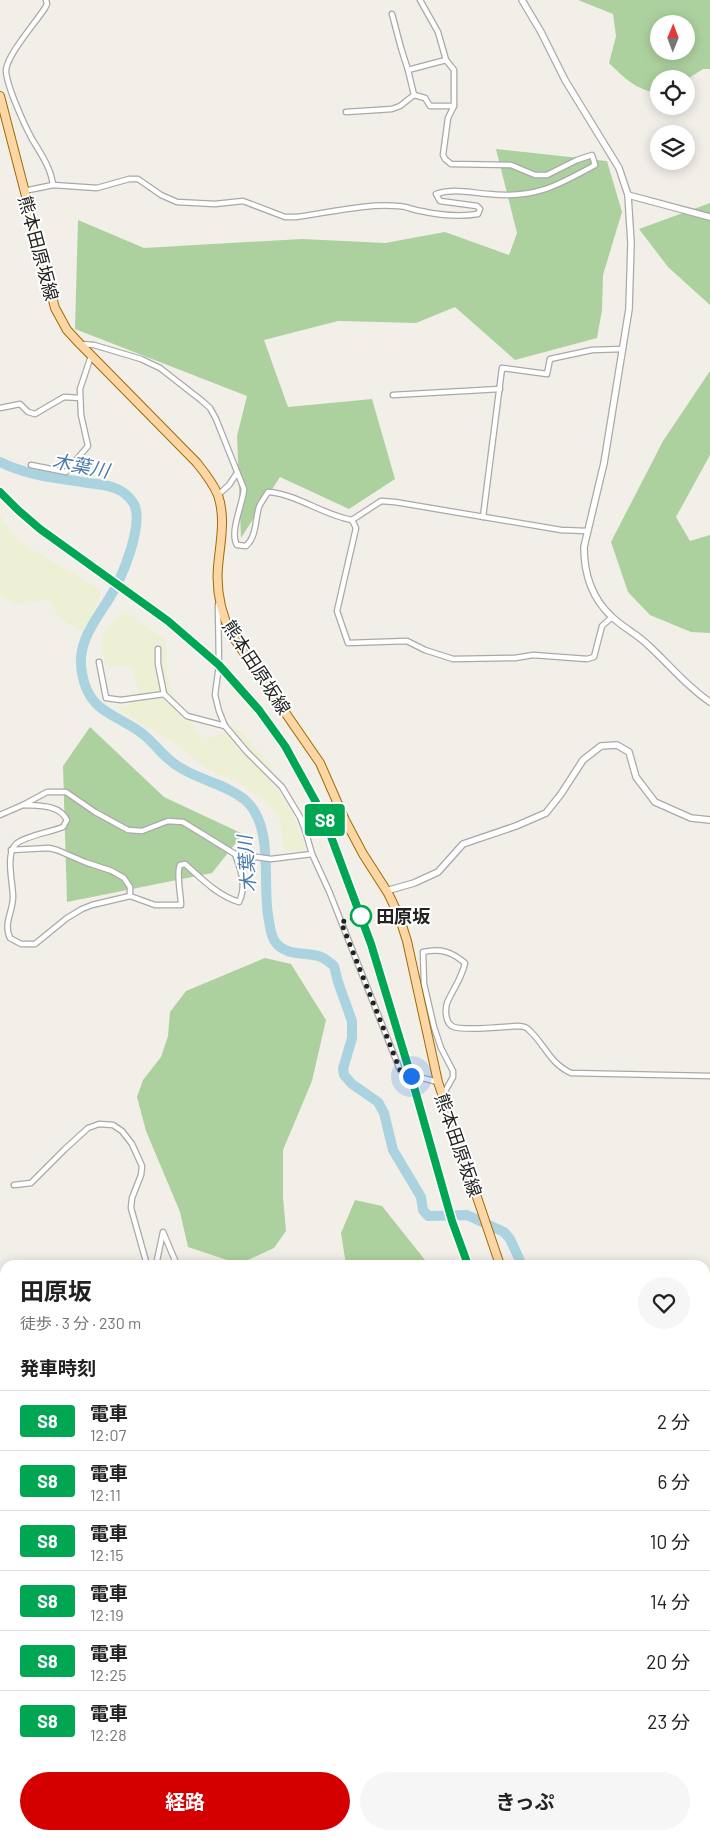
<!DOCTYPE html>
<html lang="ja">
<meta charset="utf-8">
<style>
:root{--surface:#fff;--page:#f6f6f6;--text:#222;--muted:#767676;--line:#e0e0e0;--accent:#d40000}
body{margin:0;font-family:Barlow,"Noto Sans JP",sans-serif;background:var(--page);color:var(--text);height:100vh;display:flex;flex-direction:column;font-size:19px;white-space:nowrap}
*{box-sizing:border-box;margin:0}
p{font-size:16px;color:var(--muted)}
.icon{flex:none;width:28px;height:28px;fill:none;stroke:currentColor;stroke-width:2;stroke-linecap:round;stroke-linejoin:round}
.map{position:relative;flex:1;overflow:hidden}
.sheet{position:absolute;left:0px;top:1260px;width:710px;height:580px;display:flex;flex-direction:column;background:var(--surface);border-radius:15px 15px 0 0;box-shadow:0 2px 12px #0003}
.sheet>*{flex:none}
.badge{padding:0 10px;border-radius:4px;font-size:18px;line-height:32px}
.needle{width:32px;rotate:1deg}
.fabs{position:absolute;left:650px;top:15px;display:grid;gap:10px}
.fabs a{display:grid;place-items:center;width:45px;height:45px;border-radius:50%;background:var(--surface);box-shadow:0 2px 12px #0003;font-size:25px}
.you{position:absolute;width:25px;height:25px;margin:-12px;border:4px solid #fff;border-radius:50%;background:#1a73e8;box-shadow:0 0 0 8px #1a73e833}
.map>.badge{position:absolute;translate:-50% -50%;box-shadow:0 0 0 2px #fff}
h2{padding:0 20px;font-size:19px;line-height:45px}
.round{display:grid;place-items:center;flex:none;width:52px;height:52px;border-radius:26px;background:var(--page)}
.headline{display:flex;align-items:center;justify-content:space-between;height:85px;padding:0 20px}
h1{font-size:24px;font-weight:700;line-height:38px}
.button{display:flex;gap:10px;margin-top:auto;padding:10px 20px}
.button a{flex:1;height:58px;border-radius:30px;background:var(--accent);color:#fff;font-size:20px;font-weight:700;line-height:58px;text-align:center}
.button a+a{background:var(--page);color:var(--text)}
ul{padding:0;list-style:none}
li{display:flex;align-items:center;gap:15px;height:60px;padding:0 20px;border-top:1px solid var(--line)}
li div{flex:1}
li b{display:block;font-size:19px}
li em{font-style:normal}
li .badge{min-width:55px;font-weight:700;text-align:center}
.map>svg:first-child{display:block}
</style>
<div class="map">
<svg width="710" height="1840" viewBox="0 0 710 1840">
<rect width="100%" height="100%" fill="#f2efe9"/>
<!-- farmland -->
<g fill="#eef0d5">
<path d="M0 515 13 535 26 546 96 587 101 593 85 634 59 618 49 599 17 605 0 596Z"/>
<path d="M125 611 163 638 167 649V678L179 705 203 740 217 735 232 725 242 732 271 766 272 785 290 806 306 850 284 852 280 820 272 808 260 797 238 783 205 768 179 746 115 708 130 704 139 691 131 666H105L101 640 102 635 109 625Z"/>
</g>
<!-- forest -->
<g fill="#add19e" fill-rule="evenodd">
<path d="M578 0H710V69H703L686 80V79H659V92C639 93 622 76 609 63L616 36 613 14ZM659 24H686V51H659Z"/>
<path d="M496 149 607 161 622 212 603 275 602 310 597 338 515 360 455 307 416 323 338 321 264 340 288 407 372 399 395 479 349 509 280 477 241 538 237 436 247 396 75 329 78 220 144 248 302 239 385 243 445 232 509 255 517 233Z"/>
<path d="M710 203V305L668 267 639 229Z"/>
<path d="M710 371V455L676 517 690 541 710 535V633L691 632 650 615 628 592 611 542 663 441Z"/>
<path d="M90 727 164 797 243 834 212 873 67 902 63 766Z"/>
<path d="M265 958 291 964 326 1020 312 1081 283 1150V1197L286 1231 274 1248 239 1264 188 1247 180 1212 146 1131 137 1097 143 1080 161 1057 168 1036 170 1012 186 991Z"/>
<path d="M355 1200 382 1206 429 1265H346L341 1233Z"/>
</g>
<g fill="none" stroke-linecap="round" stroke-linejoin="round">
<!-- river -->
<g stroke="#aad3df" stroke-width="10">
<path d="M0 462C28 476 58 478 88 483 98 484 112 485 121 491 126 494 131 499 134 504 144 525 122 578 110 597 95 621 76 643 82 673 89 714 116 713 143 734 155 744 164 757 176 765 197 780 224 783 244 799 276 826 261 884 269 921 270 928 271 937 276 943 287 956 303 952 318 956 324 957 329 962 334 966L338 982 352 1021V1038L343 1069 344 1075 352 1084 378 1102 384 1113 393 1150 421 1197 423 1210 428 1216 467 1215 504 1232 510 1239 522 1265"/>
<path d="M705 1556 710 1557"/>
</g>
<!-- minor casing -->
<g stroke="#a9a9a9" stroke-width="7">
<g id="minor">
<path d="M46 0 47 4 45 8C36 22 7 55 6 70 6 85 25 126 32 139 41 154 51 168 53 185"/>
<path d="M392 14 401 48 408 70 446 60"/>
<path d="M414 95 425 98 430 106H454"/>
<path d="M346 112 392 109 400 106 414 95 408 70"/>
<path d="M24 191 53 185 97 188 129 179H138L161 195 177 202 215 204 243 201 285 217H296C327 213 367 203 398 206 406 206 413 210 421 211 439 215 459 217 478 214L480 209 477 206 440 201 436 194C454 188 471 193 489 194 534 199 557 186 595 165L592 155 577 160 547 175H535L511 165 451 164 445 159 443 155 448 118 454 106V70L446 60 438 32 420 0"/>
<path d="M80 344 94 345 141 359 160 368 201 400 210 408 216 419 244 489C243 504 229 532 237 545L246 546C257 536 255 519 259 507 261 502 265 497 268 492 297 494 323 515 352 520"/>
<path d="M393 395 500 389"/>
<path d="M0 408 20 404 28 412 35 414 64 397 80 398"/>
<path d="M31 465 66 472 88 446 81 415 80 389 91 356"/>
<path d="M218 495 229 485 237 473"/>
<path d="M483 517 502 368 547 374 550 359 592 350 623 349"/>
<path d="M352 520 356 528 337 611 348 643 407 641 425 650 453 659 515 658 533 655 587 659 594 657 602 626 612 617"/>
<path d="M352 520 381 501 395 502 561 530 587 531"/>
<path d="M218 605 219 665 215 695 219 711 225 726 247 752 282 787 300 817 305 830 312 854 329 891 400 1070 411 1075 438 1082"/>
<path d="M158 649V664L164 694 187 716 225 726"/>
<path d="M99 662 106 698 121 700 164 694"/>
<path d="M23 805C38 806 59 804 67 820L63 827C51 832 25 836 16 844 5 854 13 883 13 897 13 912 3 923 10 938L21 944H35L67 918 82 909 92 905 130 896 155 905H181C181 895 176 873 180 865L185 864C202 879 217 895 239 902 247 885 241 871 235 854"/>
<path d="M0 815 23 805 47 792H66L95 812 128 830 142 831 168 821 183 822 235 854 271 859 312 854"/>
<path d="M11 850 49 848 57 850 85 862 112 871 124 878 130 887V896"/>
<path d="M443 1095 453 1077V1071L441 1048 434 1027 424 984 423 952C441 948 452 952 465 963 462 978 453 989 447 1003 445 1010 445 1024 454 1027 467 1031 502 1027 517 1026 521 1026 525 1026 528 1029 545 1044 549 1063 571 1073L710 1076"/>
<path d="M14 1185 31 1183 65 1149 88 1128 99 1124 113 1125 122 1131 132 1144 142 1166 141 1175 132 1198 131 1208 147 1265"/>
<path d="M156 1265 163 1232 177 1265"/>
<path d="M0 1505 5 1506"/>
<path d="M705 1615 710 1622"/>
<path d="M705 1786H707"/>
<path d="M268 1835 270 1840"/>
<path d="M308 1835V1840"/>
<path d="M376 1835 378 1840"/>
<path d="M455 1835 456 1840"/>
<path d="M74 1840V1835"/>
<path d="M112 1840 113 1835"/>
<path d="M204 1840 205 1835"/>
<path d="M371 1840V1835"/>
<path d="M472 1840 473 1835"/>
<path d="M522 1840 527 1835"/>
</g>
</g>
<!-- tertiary casing -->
<g stroke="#a9a9a9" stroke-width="8">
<g id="tertiary">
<path d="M522 0 541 32 565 80 619 168 628 195 631 243 629 309 604 463 584 547C584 573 592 598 611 616 622 627 637 634 648 645 669 664 686 686 710 702"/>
<path d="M628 195 710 217"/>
<path d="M386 891 414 883 438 872 463 844 516 826 546 813 561 794 583 760 601 746 617 745 629 752 636 777 655 802 691 818 710 820"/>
</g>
</g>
<!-- primary casing -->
<g stroke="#a06b00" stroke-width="10">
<g id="primary">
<path d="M0 96 55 308 67 330 79 343 197 463C205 473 213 483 218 495 226 519 220 543 218 567 216 591 221 613 231 634L320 763 345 820 363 854 388 893 399 916 407 941 438 1082 500 1265"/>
<path d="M705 1467 710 1477"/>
</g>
</g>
<!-- minor -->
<use href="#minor" stroke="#fff" stroke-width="4.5"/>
<!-- tertiary -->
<use href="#tertiary" stroke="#fff" stroke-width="5.5"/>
<!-- primary -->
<use href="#primary" stroke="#fcd6a4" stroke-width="8"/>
<!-- rail -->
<g stroke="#707070" stroke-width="2" stroke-dasharray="10 10" stroke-linecap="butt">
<path d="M0 492C31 524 67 548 103 573 153 609 203 644 243 691 275 728 300 770 322 813 335 840 344 869 354 897 380 968 401 1040 421 1112 436 1164 448 1216 468 1265"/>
<path d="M705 1640 710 1647"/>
</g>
</g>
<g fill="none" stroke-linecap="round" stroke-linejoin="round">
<!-- line casing -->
<g stroke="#fff" stroke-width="11">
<path id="line" d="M0 492 18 510 40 529 168 621 219 665 259 710 285 746 323 815 371 944 411 1076 452 1221 468 1265"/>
</g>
<!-- line -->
<use href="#line" stroke="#00a651" stroke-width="8"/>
<!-- walk -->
<path stroke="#222" stroke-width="5" stroke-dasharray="0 9" d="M361 916 341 922 400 1070 411 1076"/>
</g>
<!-- markers -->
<circle fill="#fff" stroke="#00a651" stroke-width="2.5" cx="361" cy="916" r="10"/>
<g text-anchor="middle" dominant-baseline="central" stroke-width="4" stroke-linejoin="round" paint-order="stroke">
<!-- street labels -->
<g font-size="18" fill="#222" stroke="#fff">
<text transform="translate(39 248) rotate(75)">熊本田原坂線</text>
<text transform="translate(257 667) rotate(57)">熊本田原坂線</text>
<text transform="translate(459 1145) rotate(71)">熊本田原坂線</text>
</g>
<!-- stop labels -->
<g font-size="18" font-weight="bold" fill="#222" stroke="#fff" text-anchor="start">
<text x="376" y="916">田原坂</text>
</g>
<!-- water labels -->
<g font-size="19" font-style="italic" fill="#4a7aab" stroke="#fff">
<text transform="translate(81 465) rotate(11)">木葉川</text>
<text transform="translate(246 864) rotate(-94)">木葉川</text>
</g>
</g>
</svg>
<div class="fabs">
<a><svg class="needle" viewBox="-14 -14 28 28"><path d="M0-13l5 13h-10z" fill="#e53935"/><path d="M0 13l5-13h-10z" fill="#767676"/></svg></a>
<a><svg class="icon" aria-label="locate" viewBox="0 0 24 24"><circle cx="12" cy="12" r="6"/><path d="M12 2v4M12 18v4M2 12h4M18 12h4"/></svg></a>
<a><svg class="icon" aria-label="layers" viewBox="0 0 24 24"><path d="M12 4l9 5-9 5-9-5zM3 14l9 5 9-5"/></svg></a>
</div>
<div class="you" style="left:411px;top:1076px"></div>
<b class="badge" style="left:325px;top:820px;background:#00a651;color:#fff">S8</b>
<section class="sheet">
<div class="headline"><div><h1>田原坂</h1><p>徒歩 · 3 分 · 230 m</p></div><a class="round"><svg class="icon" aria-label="heart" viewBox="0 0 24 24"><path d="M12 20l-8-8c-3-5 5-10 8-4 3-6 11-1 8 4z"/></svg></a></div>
<h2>発車時刻</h2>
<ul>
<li><span class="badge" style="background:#00a651;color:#fff">S8</span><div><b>電車</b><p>12:07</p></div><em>2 分</em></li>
<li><span class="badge" style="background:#00a651;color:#fff">S8</span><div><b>電車</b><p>12:11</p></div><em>6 分</em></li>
<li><span class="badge" style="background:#00a651;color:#fff">S8</span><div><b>電車</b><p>12:15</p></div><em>10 分</em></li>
<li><span class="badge" style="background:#00a651;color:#fff">S8</span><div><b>電車</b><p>12:19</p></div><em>14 分</em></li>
<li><span class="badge" style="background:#00a651;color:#fff">S8</span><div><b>電車</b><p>12:25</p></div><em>20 分</em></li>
<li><span class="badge" style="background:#00a651;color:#fff">S8</span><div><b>電車</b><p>12:28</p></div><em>23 分</em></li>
</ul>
<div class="button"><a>経路</a><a>きっぷ</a></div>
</section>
</div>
